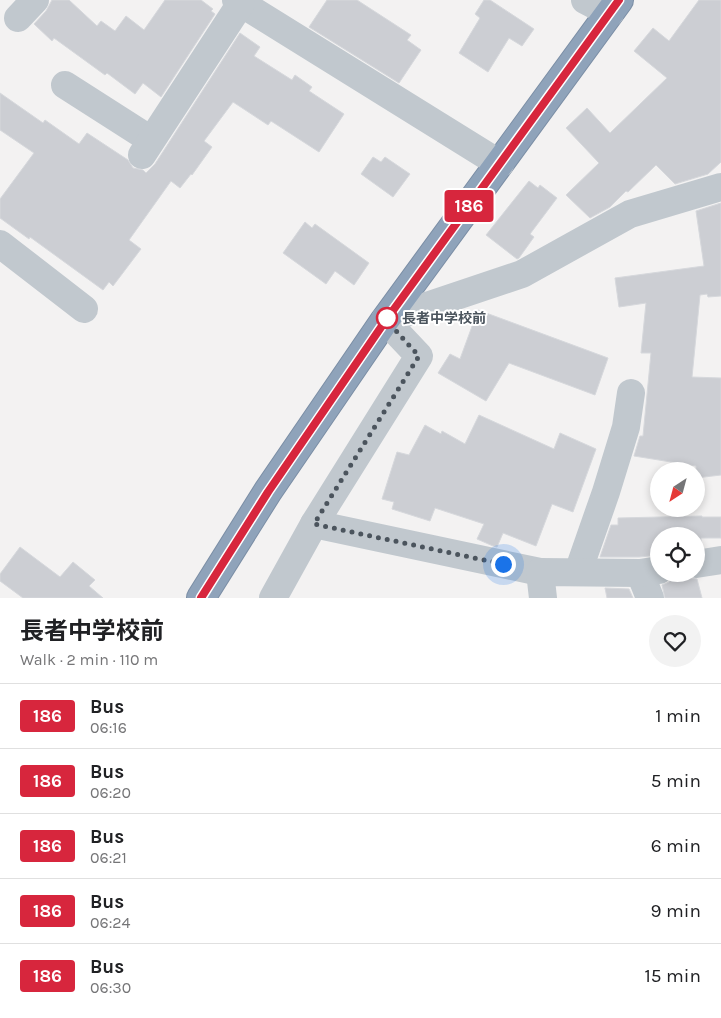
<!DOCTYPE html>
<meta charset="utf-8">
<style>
:root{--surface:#fff;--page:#f2f2f2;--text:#202124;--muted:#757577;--line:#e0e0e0}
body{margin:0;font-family:Karla,"Noto Sans JP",sans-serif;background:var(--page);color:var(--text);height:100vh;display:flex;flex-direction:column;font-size:19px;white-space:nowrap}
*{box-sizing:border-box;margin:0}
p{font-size:16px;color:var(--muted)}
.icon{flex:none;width:28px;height:28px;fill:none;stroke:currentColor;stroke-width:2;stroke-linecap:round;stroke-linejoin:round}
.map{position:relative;height:598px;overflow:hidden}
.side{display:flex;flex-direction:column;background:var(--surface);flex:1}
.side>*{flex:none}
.badge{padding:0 10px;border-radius:4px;font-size:18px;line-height:32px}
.needle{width:32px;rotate:216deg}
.buttons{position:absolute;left:650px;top:462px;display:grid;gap:10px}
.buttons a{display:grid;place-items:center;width:55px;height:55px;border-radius:50%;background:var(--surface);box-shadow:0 2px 8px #0003;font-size:25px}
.you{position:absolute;width:25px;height:25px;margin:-12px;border:4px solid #fff;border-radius:50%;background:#1a73e8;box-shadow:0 0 0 8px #1a73e833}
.map>.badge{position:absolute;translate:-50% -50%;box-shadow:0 0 0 2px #fff}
.round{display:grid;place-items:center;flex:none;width:52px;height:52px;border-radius:26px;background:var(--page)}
.summary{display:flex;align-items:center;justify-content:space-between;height:85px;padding:0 20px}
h1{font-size:24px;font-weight:700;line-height:38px}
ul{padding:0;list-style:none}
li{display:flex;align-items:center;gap:15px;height:65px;padding:0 20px;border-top:1px solid var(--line)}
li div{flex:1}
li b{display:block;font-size:19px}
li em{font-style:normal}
li .badge{min-width:55px;font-weight:700;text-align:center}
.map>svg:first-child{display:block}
</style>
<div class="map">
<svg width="721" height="598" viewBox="0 0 721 598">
<rect width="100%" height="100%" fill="#f3f2f2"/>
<!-- building -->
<g fill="#ccced3" stroke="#d6d8dc">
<path d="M52 0H69L97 26 101 21 115 31 126 16 144 30 165 0H201L213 9 211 11 215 14 161 97 143 83 135 94 107 73 105 75 54 38 52 41 34 24 46 11Z"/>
<path d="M327 0H357L411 35 407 40 421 50 399 83 309 27Z"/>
<path d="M484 0H490L534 29 522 46 509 38 488 72 459 53 480 18 475 14Z"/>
<path d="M699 0H721V162L708 174 675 184 656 165 628 192 626 191 610 207 590 218 566 195 599 163 566 128 587 108 610 133 667 78 634 51 653 28 669 41Z"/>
<path d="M240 33 260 47 254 56 292 80 295 75 312 87 309 91 344 114 319 152 271 121 268 125 233 102 204 141 212 147 192 175 191 174 180 188 171 181 129 240 141 249 113 286 109 282 103 290 30 237 29 239 0 218V199L34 153 0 130V93L43 123 45 120 79 144 87 133 128 160 133 168 143 170 146 173 155 164Z"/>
<path d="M373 157 381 162 385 157 410 174 393 197 361 174Z"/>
<path d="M529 181 538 188 540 185 557 198 530 234 534 237 519 258 517 259 486 235Z"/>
<path d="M721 203V296L708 297 707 294 700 295 692 377 721 378V475L696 478V466L634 456 640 436H643L651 353H641L646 303 619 307 615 278 704 266 696 211Z"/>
<path d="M305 222 312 228 315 224 369 263 354 285 335 271 326 284 283 253Z"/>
<path d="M478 310 608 358 595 395 509 363 486 401 438 373 450 354 460 359Z"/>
<path d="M479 415 554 449 560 433 596 449 573 512 552 504 536 546 503 533 497 547 493 546 477 539 484 524 435 508 430 521 392 509 394 502 382 499 397 452 409 455 425 425 441 434 442 431 465 444Z"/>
<path d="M702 516V517H721V538H701V547L696 548V536H659V555L639 557H600L611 525H618V518Z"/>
<path d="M20 547 60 577 73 562 95 580 89 586 103 598H23L0 581V574Z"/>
<path d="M674 574H684L690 578 697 579 702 598H665L662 585 669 582Z"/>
<path d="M605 588 629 589 633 598H607Z"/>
</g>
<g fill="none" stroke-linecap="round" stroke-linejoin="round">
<!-- highway casing -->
<g stroke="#7b8ea5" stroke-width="30">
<path id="highway" d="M201 598 268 491 385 320 619 0"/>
</g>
<!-- minor -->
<g stroke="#c1c8ce" stroke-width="28">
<path d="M236 0 500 164"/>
<path d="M585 0 610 13"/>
<path d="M18 18 35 0"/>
<path d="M65 85 151 140"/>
<path d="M142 155 241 3"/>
<path d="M0 244 84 309"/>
<path d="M314 524 540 572"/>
<path d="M696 564 721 560"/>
<path d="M578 572 606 492 626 427 631 393"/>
<path d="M640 573 650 598"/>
<path d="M273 598 314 524 419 356 385 320 522 274 630 214 721 187"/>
<path d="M543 598 540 572 640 573 659 570"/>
</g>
<!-- highway -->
<use href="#highway" stroke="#8fa3ba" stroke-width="28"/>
</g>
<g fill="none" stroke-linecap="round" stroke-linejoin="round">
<!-- line casing -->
<g stroke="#fff" stroke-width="11">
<path id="line" d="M201 598 268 492 386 320 619 0"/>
</g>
<!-- line -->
<use href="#line" stroke="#d7263d" stroke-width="8"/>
<!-- walk -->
<path stroke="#4b545d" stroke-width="5" stroke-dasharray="0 9" d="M387 318 386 320 419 356 314 524 503 564"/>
</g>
<!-- markers -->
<circle fill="#fff" stroke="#d7263d" stroke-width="2.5" cx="387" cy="318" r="10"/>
<g text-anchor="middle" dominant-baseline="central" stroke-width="4" stroke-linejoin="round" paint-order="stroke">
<!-- stop labels -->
<g font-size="14" font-weight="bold" fill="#4b545d" stroke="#fff" text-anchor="start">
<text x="402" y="318">長者中学校前</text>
</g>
</g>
</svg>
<div class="buttons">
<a><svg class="needle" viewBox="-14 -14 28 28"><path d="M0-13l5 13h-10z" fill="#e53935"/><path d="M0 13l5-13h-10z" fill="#757577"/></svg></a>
<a><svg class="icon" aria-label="locate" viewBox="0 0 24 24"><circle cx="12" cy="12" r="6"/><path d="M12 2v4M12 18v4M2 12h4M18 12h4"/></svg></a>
</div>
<div class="you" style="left:503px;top:564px"></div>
<b class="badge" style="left:469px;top:206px;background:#d7263d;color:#fff">186</b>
</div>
<section class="side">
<div class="summary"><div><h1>長者中学校前</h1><p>Walk · 2 min · 110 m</p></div><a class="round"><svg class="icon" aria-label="heart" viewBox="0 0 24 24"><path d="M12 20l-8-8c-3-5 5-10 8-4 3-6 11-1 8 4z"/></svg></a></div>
<ul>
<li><span class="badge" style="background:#d7263d;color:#fff">186</span><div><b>Bus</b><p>06:16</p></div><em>1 min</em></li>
<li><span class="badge" style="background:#d7263d;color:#fff">186</span><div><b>Bus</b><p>06:20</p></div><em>5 min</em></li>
<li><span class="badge" style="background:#d7263d;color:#fff">186</span><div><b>Bus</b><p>06:21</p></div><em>6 min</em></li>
<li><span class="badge" style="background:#d7263d;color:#fff">186</span><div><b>Bus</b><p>06:24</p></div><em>9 min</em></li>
<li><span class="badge" style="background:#d7263d;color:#fff">186</span><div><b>Bus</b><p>06:30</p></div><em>15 min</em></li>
</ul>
</section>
